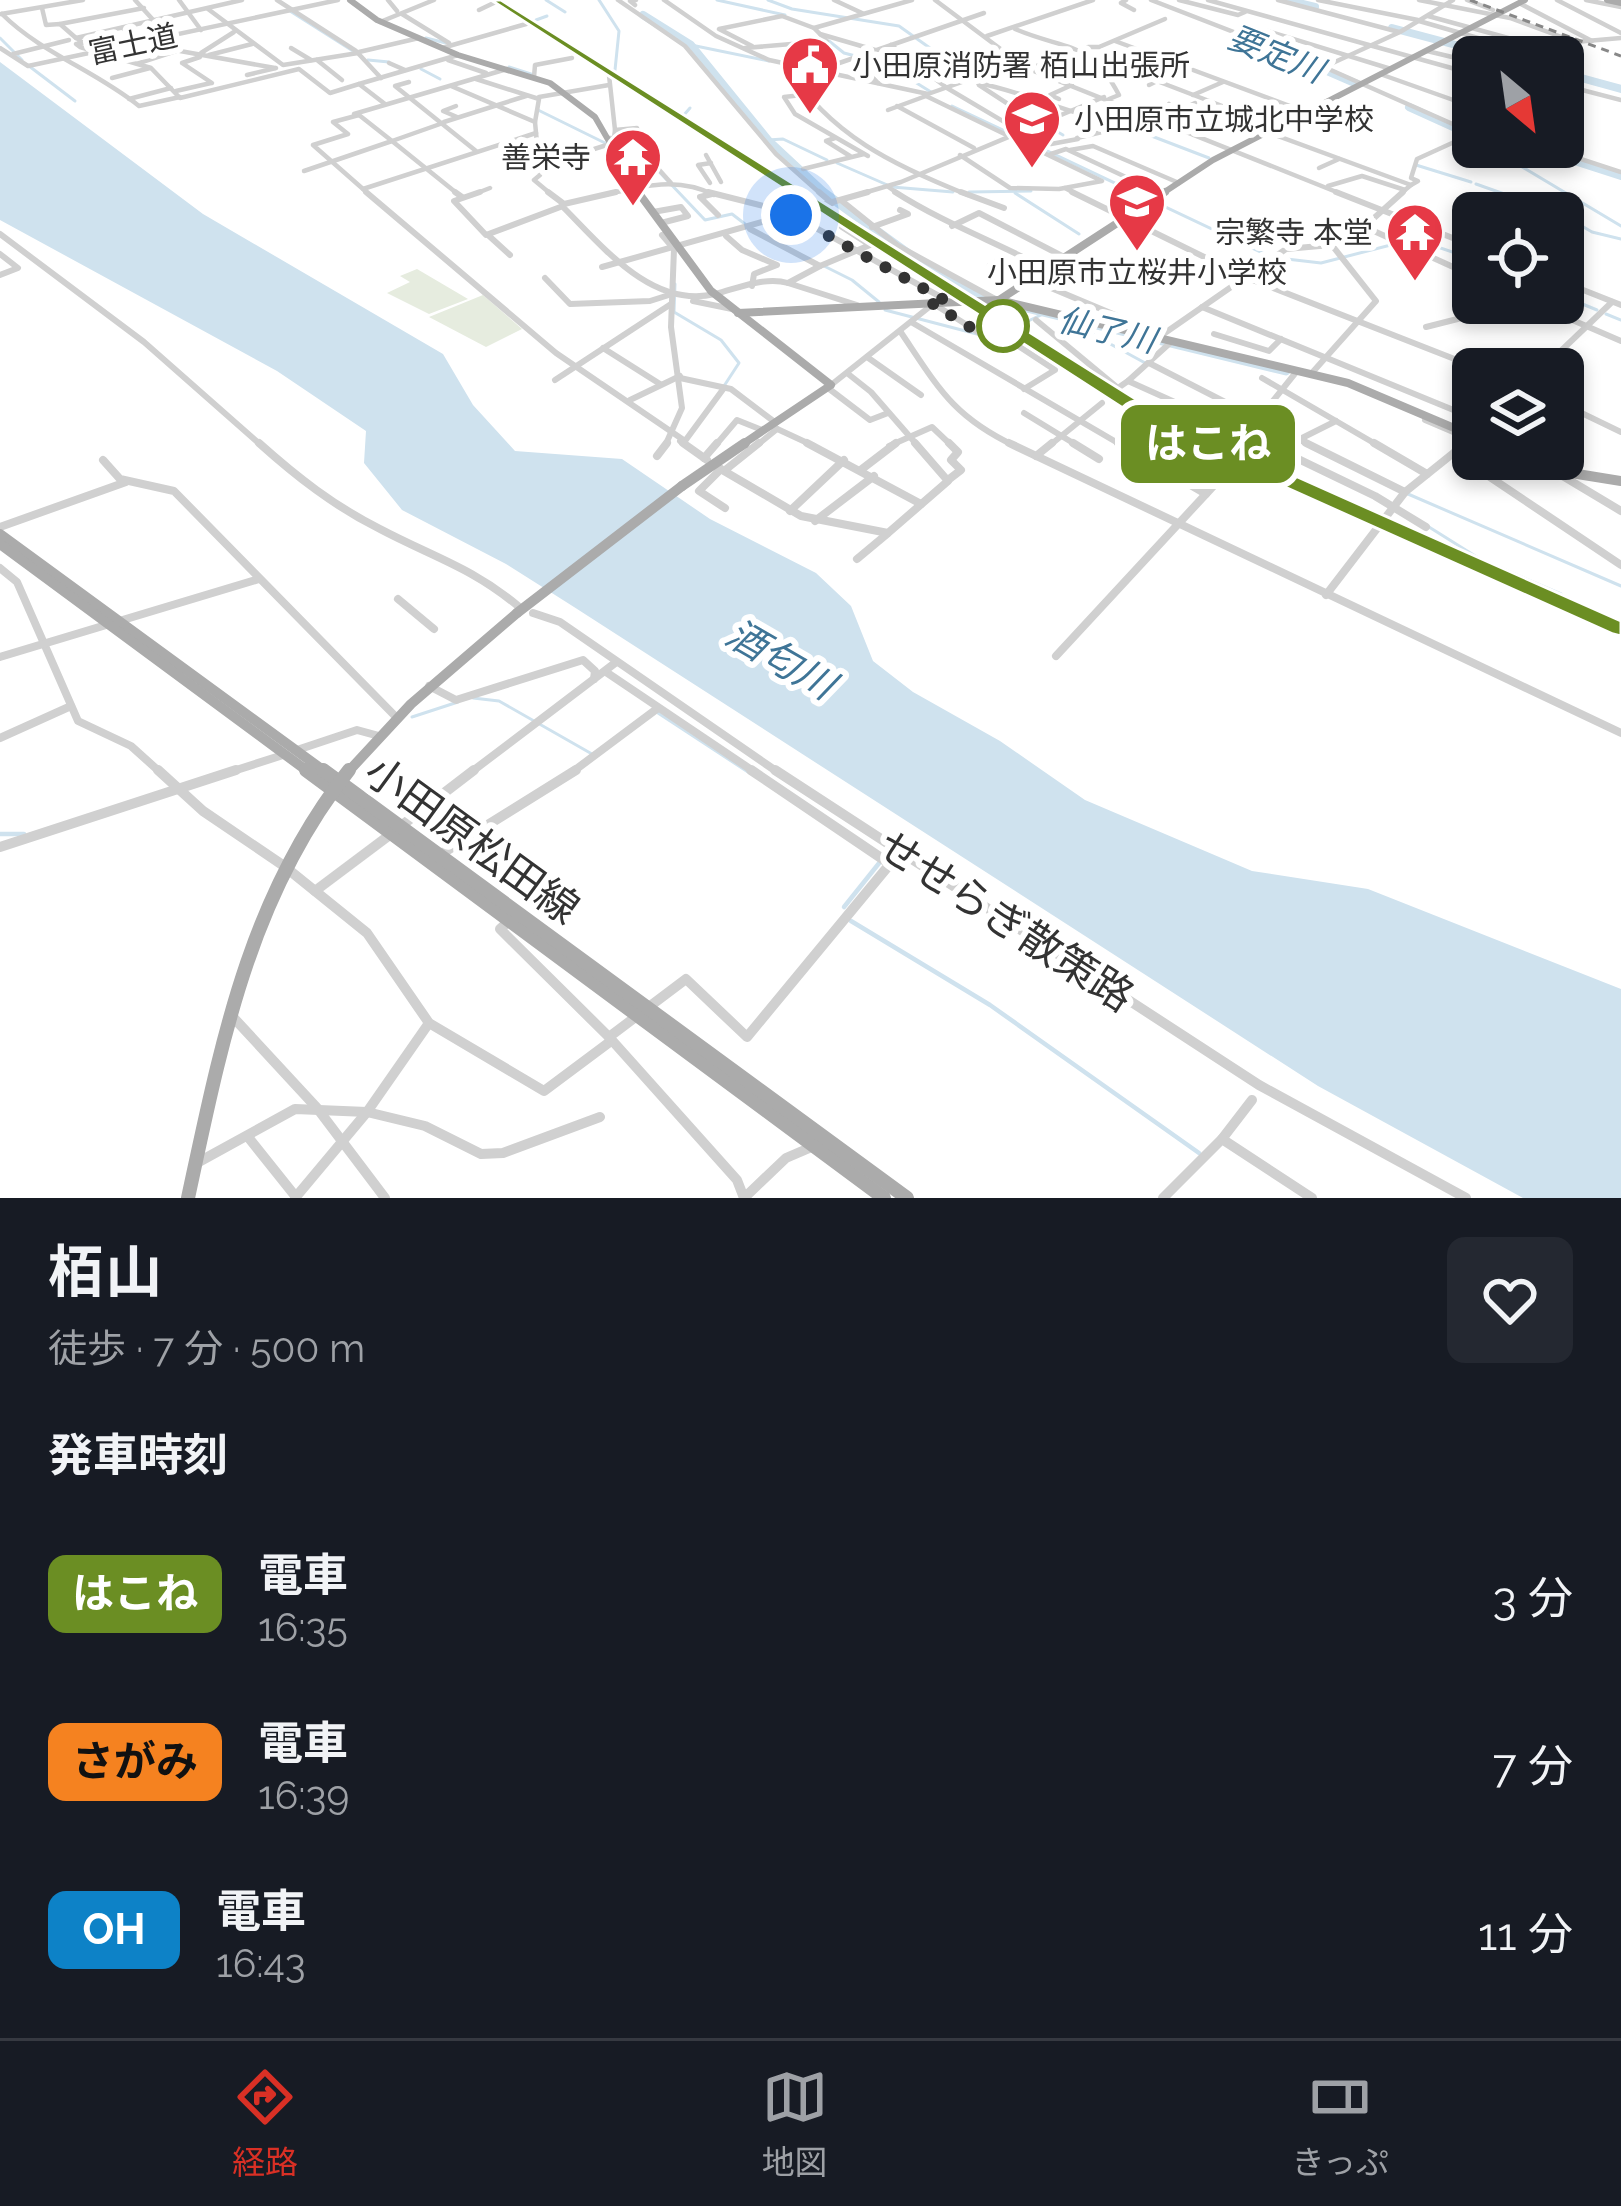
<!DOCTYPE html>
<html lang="ja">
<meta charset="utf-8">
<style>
:root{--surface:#171b24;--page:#242831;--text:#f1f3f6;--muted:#9ea1a6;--line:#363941;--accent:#d93025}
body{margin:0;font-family:Raleway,"Noto Sans JP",sans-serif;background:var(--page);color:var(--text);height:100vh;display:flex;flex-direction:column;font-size:45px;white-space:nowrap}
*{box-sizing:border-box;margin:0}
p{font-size:39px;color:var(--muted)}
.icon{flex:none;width:66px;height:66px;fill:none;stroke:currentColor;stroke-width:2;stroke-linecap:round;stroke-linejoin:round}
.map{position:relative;height:1198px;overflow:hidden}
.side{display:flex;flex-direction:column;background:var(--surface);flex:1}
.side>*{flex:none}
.badge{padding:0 24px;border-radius:18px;font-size:42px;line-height:78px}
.needle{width:78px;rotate:151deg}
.fabs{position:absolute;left:1452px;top:36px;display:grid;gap:24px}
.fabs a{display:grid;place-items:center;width:132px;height:132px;border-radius:18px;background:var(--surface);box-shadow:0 6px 18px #0003;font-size:60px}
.you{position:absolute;width:60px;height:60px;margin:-30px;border:9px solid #fff;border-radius:50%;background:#1a73e8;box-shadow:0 0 0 18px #1a73e833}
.map>.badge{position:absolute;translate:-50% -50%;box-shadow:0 0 0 6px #fff}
h2{padding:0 48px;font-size:45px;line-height:108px}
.round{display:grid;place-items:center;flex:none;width:126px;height:126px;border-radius:18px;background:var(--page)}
.head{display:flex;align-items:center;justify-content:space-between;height:204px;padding:0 48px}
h1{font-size:57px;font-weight:700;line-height:90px}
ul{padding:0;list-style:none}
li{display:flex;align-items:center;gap:36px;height:168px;padding:0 48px}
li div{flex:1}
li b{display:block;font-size:45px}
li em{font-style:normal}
li .badge{min-width:132px;font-weight:700;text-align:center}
.tabs{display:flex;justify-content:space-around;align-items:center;height:168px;border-top:3px solid var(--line);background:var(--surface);font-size:33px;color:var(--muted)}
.tabs a{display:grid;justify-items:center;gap:6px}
.tabs .active{color:var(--accent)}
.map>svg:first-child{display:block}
</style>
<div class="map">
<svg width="1621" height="1198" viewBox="0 0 1621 1198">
<rect width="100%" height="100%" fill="#fff"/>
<!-- green -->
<g fill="#e6ecdf">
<path d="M417 269 468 299 429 314 387 293 410 282 400 276Z"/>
<path d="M483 295 522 329 486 347 429 317Z"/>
</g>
<!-- water -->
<path fill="#cfe2ee" d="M0 62 203 214 443 354 473 405 515 451 622 459 710 519 816 573 851 606 873 661 913 692 1000 741 1085 800 1252 871 1368 889 1621 989V1198H1523L1318 1086 574 607 506 564 402 510 364 463 366 431 277 371 0 220Z"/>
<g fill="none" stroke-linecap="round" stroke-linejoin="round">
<!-- stream-far1 -->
<g stroke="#cfe2ee" stroke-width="3">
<path d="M546 0 565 12"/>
<path d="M599 0 619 31 615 70 607 73"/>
<path d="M717 0 785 15"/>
<path d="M768 0 792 9 899 26 972 78"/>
<path d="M290 11 353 51"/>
<path d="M536 20 547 16"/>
<path d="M0 38 22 60"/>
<path d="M426 38 446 43"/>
<path d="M829 41 844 53 886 64 931 92"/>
<path d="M691 45 769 61"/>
<path d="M368 60 389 62"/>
<path d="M29 66 75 101"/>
<path d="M509 67 534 75"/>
<path d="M421 69 440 79"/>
<path d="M952 106 1269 256"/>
<path d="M538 110 605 143 631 187"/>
<path d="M683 116 690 108"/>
<path d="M1044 124 1063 135"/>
<path d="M1128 127 1209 158"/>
<path d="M1462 134 1473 139"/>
<path d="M768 140 783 139 827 160"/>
<path d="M1489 147 1621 226"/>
<path d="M647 159 705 220 732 214 745 224"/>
<path d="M837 163 892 187 953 192"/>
<path d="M1416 165 1471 182"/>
<path d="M1476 184 1558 213"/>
<path d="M969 192 1031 191"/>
<path d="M1015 193 1079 234"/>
<path d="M1563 215 1592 232 1621 239"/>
<path d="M1278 258 1321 263 1414 239 1473 259"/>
<path d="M822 265 852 280 879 302"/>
<path d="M675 284 674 312 721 340 739 363 724 386"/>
<path d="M1563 296 1597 310"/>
<path d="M885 310 977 334"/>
<path d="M1606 314 1621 320"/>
<path d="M1070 322 1147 364"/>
<path d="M1013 328 1041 315"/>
<path d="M1408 494 1621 586"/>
<path d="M1429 527 1480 559 1561 594"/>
<path d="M473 698 499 701 592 754"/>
<path d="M658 713 748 772"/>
<path d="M412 717 458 702"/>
</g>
<!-- stream -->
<g stroke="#cfe2ee" stroke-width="4.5">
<path d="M0 834H24"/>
<path d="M844 907 880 862"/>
<path d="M851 921 990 1005 1199 1153"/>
</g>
<!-- river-far1 -->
<g stroke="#cfe2ee" stroke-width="8">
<path d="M1287 0 1315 7"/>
<path d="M643 15 691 45 769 141 827 195"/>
<path d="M1392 28 1501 57"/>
<path d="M1304 61 1357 84"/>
<path d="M1563 73 1621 89"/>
<path d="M1409 107 1473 136"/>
<path d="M1531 147 1621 176"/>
</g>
<!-- river -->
<path stroke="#cfe2ee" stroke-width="9" d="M823 192 931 270 990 299 1286 371"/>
<!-- minor-far3 -->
<g stroke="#d0d0d0" stroke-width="4.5">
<path d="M135 0 166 34"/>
<path d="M179 0 201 30"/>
<path d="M277 0 356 51 381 78"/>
<path d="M388 0 397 11"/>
<path d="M618 0 685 46 776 154 822 195"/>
<path d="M664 0 716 36 769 60 928 94 1016 63"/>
<path d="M834 0 862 13"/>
<path d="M935 0 1026 68 1344 195"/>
<path d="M1126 0 1121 3 1134 10"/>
<path d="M1151 0 1324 67"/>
<path d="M1179 0 1238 15 1245 12"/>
<path d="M1208 0 1473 74"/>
<path d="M1278 0 1399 32"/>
<path d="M1318 0 1418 20"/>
<path d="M1419 0 1510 18 1575 42"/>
<path d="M1453 0 1400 32 1324 67 1473 133"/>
<path d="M1467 0 1493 10"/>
<path d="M1557 0 1621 33"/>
<path d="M1586 0 1621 7"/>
<path d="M1519 3 1592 41"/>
<path d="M635 5 630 1 636 0"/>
<path d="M42 8 46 25 60 24 76 38"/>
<path d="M208 9 283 65 358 53"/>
<path d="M479 10 500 0"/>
<path d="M1 14 83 0"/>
<path d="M2 14C41 53 96 71 139 106L180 97"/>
<path d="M402 14 449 43"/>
<path d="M1428 16 1559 52"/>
<path d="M1419 21 1544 57"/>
<path d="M380 22 434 0"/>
<path d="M60 24 144 8"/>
<path d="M1248 25 1391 69"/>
<path d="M122 28 180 51 275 68"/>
<path d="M1015 29C1066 51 1090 39 1119 95L1109 99"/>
<path d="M820 34 875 50"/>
<path d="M987 36 1093 0"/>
<path d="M76 38 242 0"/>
<path d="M78 39 83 43 76 44 80 47 151 68 180 98 299 69 330 93 359 84"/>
<path d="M1115 41 1306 112"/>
<path d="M891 45 947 88 1018 130"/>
<path d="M752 46 719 29 782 16 814 28"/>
<path d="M1088 47H1099L1165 19"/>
<path d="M0 48 28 66 338 0"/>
<path d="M291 48 311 60"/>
<path d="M442 48 526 24"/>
<path d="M745 48 827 41 814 28 912 0"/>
<path d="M1427 51 1473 62"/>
<path d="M359 52 419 38"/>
<path d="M201 53 234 32"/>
<path d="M209 55 252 44"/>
<path d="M200 57 182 63 212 83"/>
<path d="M1551 57 1575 42 1621 38"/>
<path d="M855 59 878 83"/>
<path d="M317 60 342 80"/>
<path d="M448 60 486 73"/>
<path d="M590 61 609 75 615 130"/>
<path d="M139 63 176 51"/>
<path d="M389 63 405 70"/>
<path d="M787 66C829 135 895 166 968 195"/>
<path d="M1029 67 1097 57"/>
<path d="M1380 74 1473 107"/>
<path d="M247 75 276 68"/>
<path d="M534 77 535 65 572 58"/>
<path d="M112 78 150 68"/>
<path d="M476 79 539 99 535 122"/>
<path d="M793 79 984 13"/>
<path d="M1157 81 1230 109"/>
<path d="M409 82 395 86 476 151"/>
<path d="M978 83C1029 93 1076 117 1127 126L1077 138"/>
<path d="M979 85 1037 123"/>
<path d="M1149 85 1167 76"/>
<path d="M1563 85 1621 100"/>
<path d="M451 86 535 122 540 175 534 180 552 195"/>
<path d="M176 91 211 83"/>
<path d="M802 95 784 97 795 114 868 156"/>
<path d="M1193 95 1223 82"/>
<path d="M926 96 1102 181 1059 189 1010 188 960 155"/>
<path d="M539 97 609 85"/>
<path d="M129 99 171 88"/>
<path d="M1059 99 1050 95 1072 85"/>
<path d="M385 104 359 84 458 55"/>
<path d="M456 106 443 111 457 117"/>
<path d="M897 106 974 148"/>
<path d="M888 110 926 96"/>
<path d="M354 114 507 69"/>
<path d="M1157 118 1169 104"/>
<path d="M1161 120 1195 103"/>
<path d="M444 122 526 96"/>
<path d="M443 123 392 141 359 115 333 122 348 134 313 145 363 189 536 133"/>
<path d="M1267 132 1411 185 1405 190"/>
<path d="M608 138H614L615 130 637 128 644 153 671 183"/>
<path d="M614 138 638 136"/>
<path d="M835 138 826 141 850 156"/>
<path d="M1051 144 1078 139"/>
<path d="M1544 147 1621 172"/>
<path d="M1070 150 1093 146 1179 183"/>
<path d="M614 153 639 145"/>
<path d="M1051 154 1066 149 1162 194"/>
<path d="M706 155 721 182"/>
<path d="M572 156 610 144"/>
<path d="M1319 168 1339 159"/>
<path d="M803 169 864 154"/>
<path d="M304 171 392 141 459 195"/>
<path d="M710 183 698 165 711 163"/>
<path d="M1411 185 1418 181 1411 178 1417 159 1463 138"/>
<path d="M887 186 900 195"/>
<path d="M1328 186 1362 176 1405 190 1400 195"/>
<path d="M1065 188 1078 195"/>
<path d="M363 189 369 195"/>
<path d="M472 195 490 188"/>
<path d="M604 195C641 186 679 176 714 195"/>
<path d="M857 195 901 182 1104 97"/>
</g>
<!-- minor-far2 -->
<g stroke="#d0d0d0" stroke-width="6">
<path d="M366 192 556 353 685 441 724 388"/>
<path d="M455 192 462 197"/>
<path d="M480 192 454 201 486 235 563 206"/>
<path d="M548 192 564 204 616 192"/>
<path d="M708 192 787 212 948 301"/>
<path d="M819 192 832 203"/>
<path d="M895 192C950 227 1005 245 1061 277L1051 288 1163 335"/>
<path d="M961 192 1004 208"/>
<path d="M1072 192 1245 277 1480 369"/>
<path d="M1157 192 1162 194"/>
<path d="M1336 192 1473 246"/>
<path d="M712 194 700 197 718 215"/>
<path d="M842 201 898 246 995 299"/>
<path d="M562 206C603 247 652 309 715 294 739 288 765 276 788 283"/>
<path d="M653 212 681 207 688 216 661 223"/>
<path d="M952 226 979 213 1064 257"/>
<path d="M872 227 908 214 900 210"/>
<path d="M1365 227 1473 276"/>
<path d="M750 229 820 266 870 245 842 227"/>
<path d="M0 234 144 342 262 446"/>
<path d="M488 235 510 255"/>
<path d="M726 236 742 250 777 265 754 274 752 286"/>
<path d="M0 254 18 268 0 275"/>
<path d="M997 261 990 265 1025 282"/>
<path d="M820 266 788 283 857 305"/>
<path d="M602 267 868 192"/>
<path d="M545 278 570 304 650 301 672 294"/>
<path d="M1563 282 1621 305"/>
<path d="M693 301 732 309"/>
<path d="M1533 303 1621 341"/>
<path d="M934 304 981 334 1006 338 1055 370 1024 389"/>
<path d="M1202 307 1473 418"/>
<path d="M1036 320 1118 388 1128 381"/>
<path d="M911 322 1123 446"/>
<path d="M1426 327 1489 311"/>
<path d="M900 331C938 387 952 416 1015 446"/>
<path d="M1214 334 1269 351 1281 339"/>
<path d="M1162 335 1286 249 1331 245"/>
<path d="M1170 343 1128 381 1257 439 1251 446"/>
<path d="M603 348 660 384"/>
<path d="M867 357 921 395"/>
<path d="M1149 363 1270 425 1257 439 1271 446"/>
<path d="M1542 369 1612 302"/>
<path d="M1297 371 1272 402 1270 425 1312 446"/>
<path d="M847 373 871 392 918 446"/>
<path d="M1311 374 1376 301 1331 244 1364 227 1403 192"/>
<path d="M680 378 731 389 776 423"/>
<path d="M1262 378 1379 446"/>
<path d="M555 380 671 304"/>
<path d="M831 385 933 304"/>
<path d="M828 388 870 420 888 413"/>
<path d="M630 400 680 376"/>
<path d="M1563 404 1621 432"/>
<path d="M1024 413 1078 446"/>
<path d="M1425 420 1472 440"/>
<path d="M773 427 814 446"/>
<path d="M1215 429 1250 446"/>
<path d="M1298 440 1336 421"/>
<path d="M680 441 687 446"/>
<path d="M665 446 682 408 671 327 674 249 662 235 669 234"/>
<path d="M715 446 737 420 762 430"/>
<path d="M756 446 777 429"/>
<path d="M889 446 932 427 952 446"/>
<path d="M1049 446 1102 403"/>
<path d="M1462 446 1473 437"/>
</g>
<!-- minor-far1 -->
<g stroke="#d0d0d0" stroke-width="8">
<path d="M259 443C297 477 334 506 380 529 433 557 471 567 518 606"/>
<path d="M683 443 707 460"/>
<path d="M759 443 724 471 801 516 888 533 948 481 915 443"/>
<path d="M807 443 921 504"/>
<path d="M1009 443 1621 733"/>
<path d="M1073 443 1099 459"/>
<path d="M1118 443 1206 494 1253 443"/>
<path d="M1244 443 1250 446"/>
<path d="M1265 443 1375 496 1426 527"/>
<path d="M1306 443 1405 492"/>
<path d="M1374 443 1427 474"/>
<path d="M1454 453 1621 565"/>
<path d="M657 456 667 443"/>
<path d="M1036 456 1052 443"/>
<path d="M704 458 717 443"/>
<path d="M1514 459 1529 466"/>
<path d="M103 460 120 479 174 491 397 718"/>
<path d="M1278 467 1290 455"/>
<path d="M721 469 699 491 725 508"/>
<path d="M862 469 896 443"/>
<path d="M1561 475 1621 511"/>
<path d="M948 480 961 470 951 460 958 452 949 443"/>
<path d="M790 511 844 460"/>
<path d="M815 521 874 476"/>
<path d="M0 527 126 482"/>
<path d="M857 559 887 534"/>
<path d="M0 568 17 582 78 721 131 746 161 773"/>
<path d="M1326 595 1405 492 1466 443"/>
<path d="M398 599 434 629"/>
<path d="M533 613 560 622 779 773"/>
<path d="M1056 656 1206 494"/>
<path d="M0 657 259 579"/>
<path d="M606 672 756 773"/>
<path d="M429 686 456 700 583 660 595 671 594 679"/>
<path d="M0 738 71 706"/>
<path d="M297 750 357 730 379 736"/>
<path d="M227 773 283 755"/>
<path d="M470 773 615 663"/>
<path d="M571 773 658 708"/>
</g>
<!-- minor -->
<g stroke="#d0d0d0" stroke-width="10">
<path d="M158 770 203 811 284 866 367 933 429 1023 544 1091 611 1041"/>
<path d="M751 770 890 864 747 1037 686 979 609 1037 737 1180 744 1198 786 1158 814 1146"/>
<path d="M775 770 1259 1085 1466 1198"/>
<path d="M401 826 474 770"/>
<path d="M0 847 236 770"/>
<path d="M441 854 576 770"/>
<path d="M315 891 391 834"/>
<path d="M509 921 500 929 609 1037"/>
<path d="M232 1016 317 1108 385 1198"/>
<path d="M248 1137 296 1197"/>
<path d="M1222 1139 1252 1100"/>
<path d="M195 1164 295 1109 367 1112 425 1126 481 1154 503 1153 600 1117"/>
<path d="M295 1198 367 1112 429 1023"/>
<path d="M1163 1198 1222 1139 1312 1198"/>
</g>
<!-- major-far3 -->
<g stroke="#ababab" stroke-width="6">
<path d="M350 0 377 20 458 55 550 83 595 117 640 195"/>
<path d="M1607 0 1621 3"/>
<path d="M1160 195 1213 160 1525 0"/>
</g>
<!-- major-far2 -->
<g stroke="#ababab" stroke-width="8">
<path d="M638 192 711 291 831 385 740 446"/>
<path d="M999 300 1165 192"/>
<path d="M738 313 999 300 1348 383 1473 436"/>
</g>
<!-- major-far1 -->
<g stroke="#ababab" stroke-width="10">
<path d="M1524 459 1565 472 1621 481"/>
<path d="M682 486 745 443"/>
<path d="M0 534 327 773"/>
<path d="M0 544 310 773"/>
<path d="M347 773 411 704 517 613"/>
</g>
<!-- major -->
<g stroke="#ababab" stroke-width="14">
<path d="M306 770 884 1198"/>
<path d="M323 770 907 1198"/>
<path d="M188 1198C221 1045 249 896 349 770"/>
</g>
<!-- rail -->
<g stroke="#888" stroke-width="3" stroke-dasharray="8 6" stroke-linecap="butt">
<path d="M497 0 1111 394 1238 458 1621 627"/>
<path d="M1470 0 1621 56"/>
</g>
<!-- minor-bridge -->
<path stroke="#d0d0d0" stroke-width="4.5" d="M13 54 69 40"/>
<!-- major-bridge -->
<path stroke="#ababab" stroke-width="10" d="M517 613 682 486"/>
</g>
<!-- line -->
<path fill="#6b8e23" stroke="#fff" stroke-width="3" d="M491 0H501L1142 403 1246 454 1621 621V636L1613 634 1231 463 1129 412Z"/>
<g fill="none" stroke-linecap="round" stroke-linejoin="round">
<!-- walk -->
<path stroke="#333" stroke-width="12" stroke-dasharray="0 21.6" d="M791 215 948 302 933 304 981 334 999 335 1003 326"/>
</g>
<!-- icons -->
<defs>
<g id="civic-pin" transform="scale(3)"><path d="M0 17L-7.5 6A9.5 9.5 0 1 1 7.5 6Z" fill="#e63946" stroke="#fff"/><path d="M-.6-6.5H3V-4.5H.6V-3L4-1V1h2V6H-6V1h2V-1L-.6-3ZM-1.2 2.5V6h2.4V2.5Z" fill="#fff"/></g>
<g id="school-pin" transform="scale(3)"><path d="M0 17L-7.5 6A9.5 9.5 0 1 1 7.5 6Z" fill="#e63946" stroke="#fff"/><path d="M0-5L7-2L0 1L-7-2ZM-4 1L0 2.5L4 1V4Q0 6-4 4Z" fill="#fff"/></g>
<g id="temple-pin" transform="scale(3)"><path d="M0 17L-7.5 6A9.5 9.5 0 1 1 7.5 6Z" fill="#e63946" stroke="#fff"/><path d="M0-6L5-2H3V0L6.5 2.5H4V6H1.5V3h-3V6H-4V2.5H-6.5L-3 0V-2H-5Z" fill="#fff"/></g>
</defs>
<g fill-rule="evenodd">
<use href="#civic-pin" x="810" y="65"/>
<use href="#school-pin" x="1032" y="119"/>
<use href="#temple-pin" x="633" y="157"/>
<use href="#school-pin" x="1137" y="202"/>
<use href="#temple-pin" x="1415" y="232"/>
</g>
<!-- markers -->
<circle fill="#fff" stroke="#6b8e23" stroke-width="6" cx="1003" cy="326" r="24"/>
<g text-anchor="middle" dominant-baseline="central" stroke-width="12" stroke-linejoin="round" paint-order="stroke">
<!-- far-street labels -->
<g font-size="30" fill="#333" stroke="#fff">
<text transform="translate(133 44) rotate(-12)">富士道</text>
</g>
<!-- far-poi labels -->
<g font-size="30" fill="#333" stroke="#fff" text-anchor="start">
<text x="852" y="65">小田原消防署 栢山出張所</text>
<text x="1074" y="119">小田原市立城北中学校</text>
<text x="591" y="157" text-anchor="end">善栄寺</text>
<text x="1373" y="232" text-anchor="end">宗繁寺 本堂</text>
<text x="1137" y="272" text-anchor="middle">小田原市立桜井小学校</text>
</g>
<!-- far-water labels -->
<g font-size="33" font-style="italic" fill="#3f7597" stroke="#fff">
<text transform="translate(1276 54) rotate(22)">要定川</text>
<text transform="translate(1107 330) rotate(13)">仙了川</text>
</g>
<!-- water labels -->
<g font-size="39" font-style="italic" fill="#3f7597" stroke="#fff">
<text transform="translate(781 659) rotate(30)">酒匂川</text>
</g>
<!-- near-street labels -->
<g font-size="42" fill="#333" stroke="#fff">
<text transform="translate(472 840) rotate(36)">小田原松田線</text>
<text transform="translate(1006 921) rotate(33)">せせらぎ散策路</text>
</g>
</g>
</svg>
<div class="fabs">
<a><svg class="needle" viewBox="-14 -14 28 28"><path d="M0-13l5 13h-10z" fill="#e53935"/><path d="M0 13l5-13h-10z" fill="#9ea1a6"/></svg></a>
<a><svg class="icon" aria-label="locate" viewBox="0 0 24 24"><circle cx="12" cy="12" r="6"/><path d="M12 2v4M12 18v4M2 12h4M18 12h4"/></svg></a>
<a><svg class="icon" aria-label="layers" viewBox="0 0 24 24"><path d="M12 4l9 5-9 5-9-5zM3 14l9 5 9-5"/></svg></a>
</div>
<div class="you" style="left:791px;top:215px"></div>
<b class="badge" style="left:1208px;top:444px;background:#6b8e23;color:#fff">はこね</b>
</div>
<section class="side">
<div class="head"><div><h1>栢山</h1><p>徒歩 · 7 分 · 500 m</p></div><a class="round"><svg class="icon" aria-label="heart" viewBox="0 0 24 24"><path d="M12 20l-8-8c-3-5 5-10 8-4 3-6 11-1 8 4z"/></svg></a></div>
<h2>発車時刻</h2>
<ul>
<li><span class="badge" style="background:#6b8e23;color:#fff">はこね</span><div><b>電車</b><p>16:35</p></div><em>3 分</em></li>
<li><span class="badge" style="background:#f58220;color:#111">さがみ</span><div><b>電車</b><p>16:39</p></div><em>7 分</em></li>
<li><span class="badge" style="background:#0d82c7;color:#fff">OH</span><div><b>電車</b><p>16:43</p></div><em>11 分</em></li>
</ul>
</section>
<nav class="tabs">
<a class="active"><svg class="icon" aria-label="directions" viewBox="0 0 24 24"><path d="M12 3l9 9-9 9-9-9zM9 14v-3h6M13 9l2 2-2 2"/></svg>経路</a>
<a><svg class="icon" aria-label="map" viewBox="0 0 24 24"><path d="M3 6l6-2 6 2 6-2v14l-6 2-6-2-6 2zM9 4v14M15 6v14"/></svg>地図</a>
<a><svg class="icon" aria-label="tickets" viewBox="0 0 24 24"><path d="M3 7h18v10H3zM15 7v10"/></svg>きっぷ</a>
</nav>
